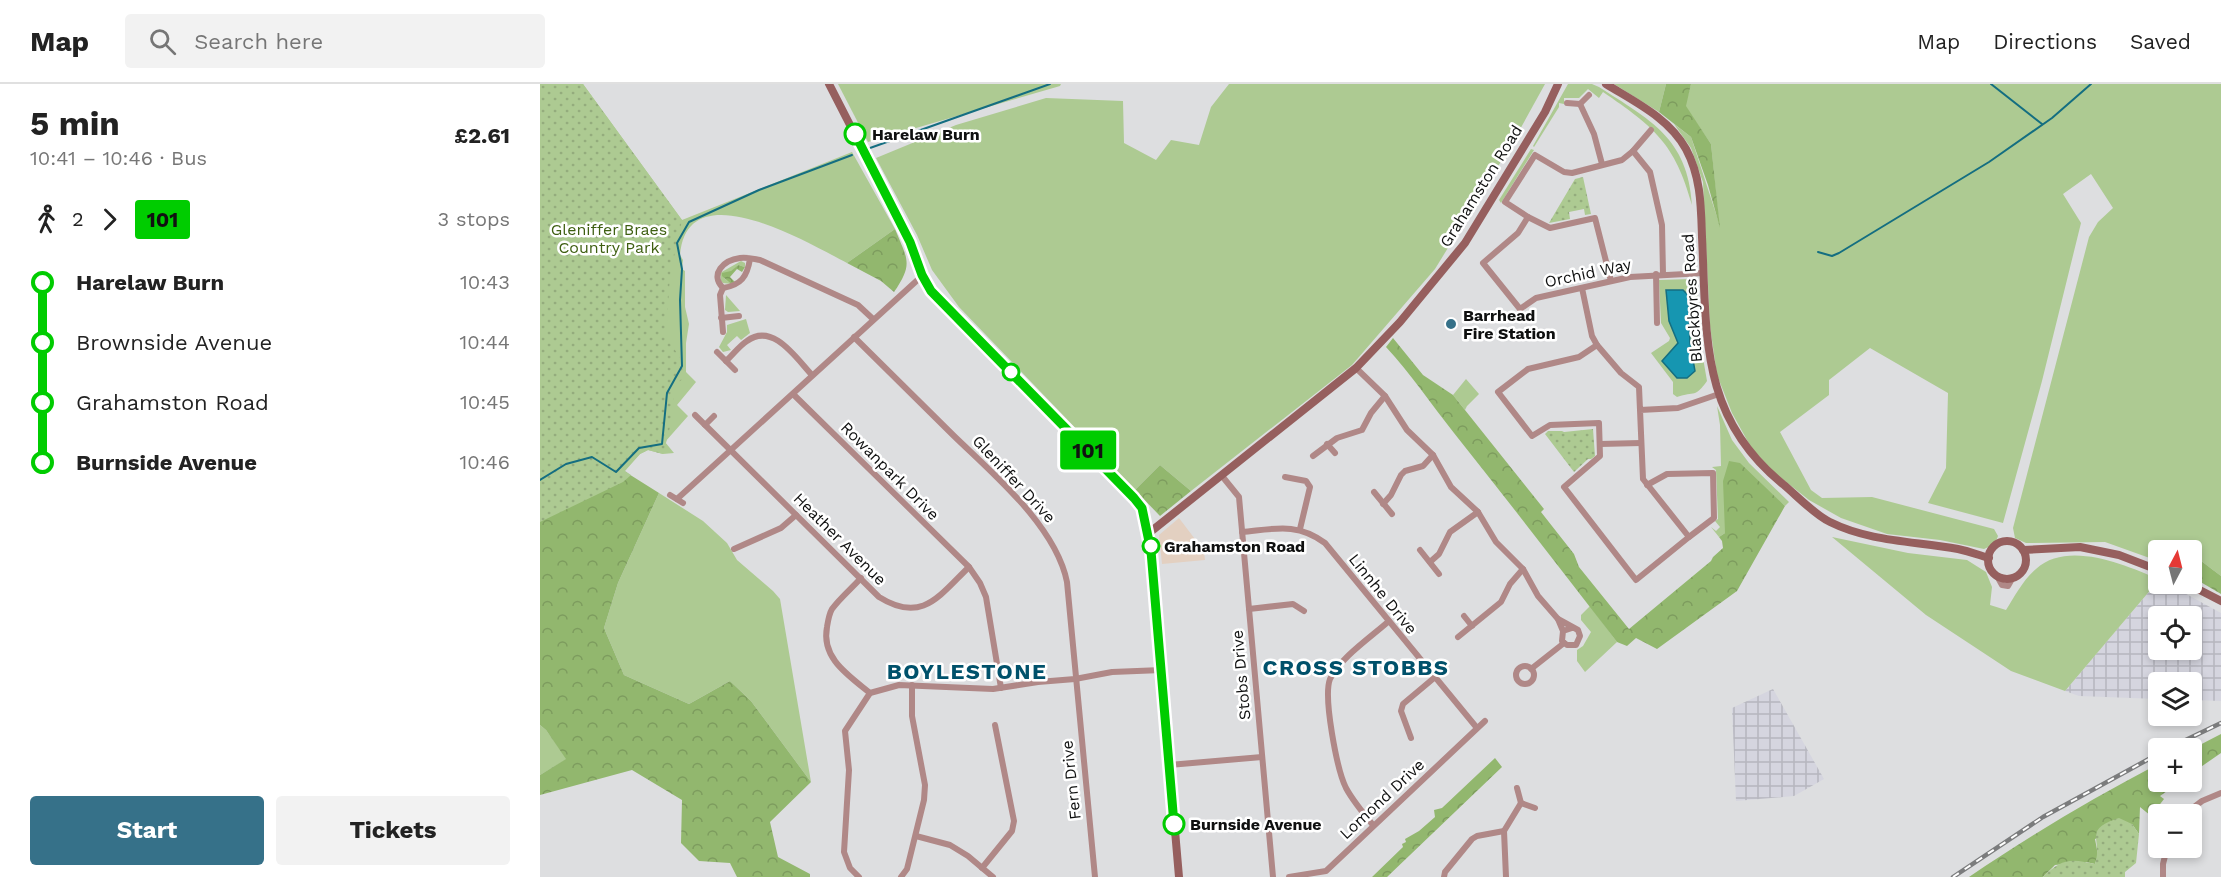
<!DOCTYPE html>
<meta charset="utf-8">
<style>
:root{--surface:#fff;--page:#f2f2f2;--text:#222;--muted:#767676;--line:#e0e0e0;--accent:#367189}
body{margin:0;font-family:"Work Sans",sans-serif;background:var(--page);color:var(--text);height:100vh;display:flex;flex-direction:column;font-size:22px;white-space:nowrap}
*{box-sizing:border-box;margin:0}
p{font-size:20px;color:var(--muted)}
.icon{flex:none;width:33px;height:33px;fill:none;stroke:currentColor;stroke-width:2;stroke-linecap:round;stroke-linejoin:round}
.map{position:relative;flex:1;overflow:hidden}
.drawer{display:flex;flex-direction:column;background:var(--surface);width:540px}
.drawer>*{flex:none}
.badge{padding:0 12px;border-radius:4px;font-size:21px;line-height:39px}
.needle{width:39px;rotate:7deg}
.controls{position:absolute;left:1608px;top:456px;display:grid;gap:12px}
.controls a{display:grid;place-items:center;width:54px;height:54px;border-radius:6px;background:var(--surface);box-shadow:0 3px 9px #0003;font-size:30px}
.map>.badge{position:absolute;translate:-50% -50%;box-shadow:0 0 0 3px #fff}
.legs{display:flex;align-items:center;gap:9px;height:66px;padding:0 30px;font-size:20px}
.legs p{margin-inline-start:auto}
.head{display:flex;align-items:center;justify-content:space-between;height:102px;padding:0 30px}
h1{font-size:33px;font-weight:700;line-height:45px}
.cta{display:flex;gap:12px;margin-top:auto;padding:12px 30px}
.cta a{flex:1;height:69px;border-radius:6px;background:var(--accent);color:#fff;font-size:24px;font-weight:700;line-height:69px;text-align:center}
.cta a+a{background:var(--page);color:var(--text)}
ul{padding:0 30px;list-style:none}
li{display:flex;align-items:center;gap:21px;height:60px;font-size:22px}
li i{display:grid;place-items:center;width:9px;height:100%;margin:0 8px;background:currentColor}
li i::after{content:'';width:15px;height:15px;margin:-8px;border:4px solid;border-radius:50%;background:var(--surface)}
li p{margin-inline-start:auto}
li:first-child i{background:linear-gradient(#0000 50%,currentColor 0)}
li:last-child i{background:linear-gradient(currentColor 50%,#0000 0)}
header{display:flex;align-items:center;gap:36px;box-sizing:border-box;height:84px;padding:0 30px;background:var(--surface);border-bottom:2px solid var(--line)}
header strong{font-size:28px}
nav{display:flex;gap:33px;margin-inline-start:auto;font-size:21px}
.search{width:420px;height:54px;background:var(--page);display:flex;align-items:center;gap:15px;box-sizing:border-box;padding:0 21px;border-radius:6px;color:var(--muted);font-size:22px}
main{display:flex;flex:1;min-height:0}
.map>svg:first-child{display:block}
</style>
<header>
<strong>Map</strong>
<div class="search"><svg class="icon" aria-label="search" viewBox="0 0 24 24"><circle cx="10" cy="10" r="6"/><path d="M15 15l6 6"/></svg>Search here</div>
<nav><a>Map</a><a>Directions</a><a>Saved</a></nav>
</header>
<main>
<section class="drawer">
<div class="head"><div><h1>5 min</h1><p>10:41 – 10:46 · Bus</p></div><b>£2.61</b></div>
<div class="legs"><svg class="icon" aria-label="walk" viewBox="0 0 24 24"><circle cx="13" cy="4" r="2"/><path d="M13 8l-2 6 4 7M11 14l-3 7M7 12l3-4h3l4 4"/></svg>2<svg class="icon" aria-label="forward" viewBox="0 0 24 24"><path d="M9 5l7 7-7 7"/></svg><b class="badge" style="background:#0c0;color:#111">101</b><p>3 stops</p></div>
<ul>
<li><i style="color:#0c0"></i><b>Harelaw Burn</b><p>10:43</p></li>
<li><i style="color:#0c0"></i><span>Brownside Avenue</span><p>10:44</p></li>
<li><i style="color:#0c0"></i><span>Grahamston Road</span><p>10:45</p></li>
<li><i style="color:#0c0"></i><b>Burnside Avenue</b><p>10:46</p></li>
</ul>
<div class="cta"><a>Start</a><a>Tickets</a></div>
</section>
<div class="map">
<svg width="1681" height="793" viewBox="0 0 1681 793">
<defs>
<pattern id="industrial-grid" width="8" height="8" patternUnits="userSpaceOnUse" patternTransform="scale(1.5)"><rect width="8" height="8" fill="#d5d5df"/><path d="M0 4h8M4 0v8" fill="none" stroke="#b6b6be"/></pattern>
<pattern id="forest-crowns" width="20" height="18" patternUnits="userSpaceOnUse" patternTransform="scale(1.5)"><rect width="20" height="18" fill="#92b76e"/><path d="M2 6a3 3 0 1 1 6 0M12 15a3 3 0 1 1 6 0" fill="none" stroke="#7d9c5e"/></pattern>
<pattern id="park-dots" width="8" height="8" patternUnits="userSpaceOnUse" patternTransform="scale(1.5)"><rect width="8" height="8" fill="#adca92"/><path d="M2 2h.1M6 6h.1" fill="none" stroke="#94ac7d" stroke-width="1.8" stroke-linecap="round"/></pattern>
</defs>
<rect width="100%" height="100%" fill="#dddee0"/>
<!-- commercial -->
<path fill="#e3d0c1" d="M639 434 664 467 665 476 622 480 619 451Z"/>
<!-- industrial -->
<g fill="url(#industrial-grid)" fill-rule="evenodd">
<path d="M1618 497V500H1628L1681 529V617L1652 616V598H1618V615L1539 612 1525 607ZM1618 532H1652V566H1618Z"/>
<path d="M1233 605 1284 695 1254 712 1196 717 1192 624Z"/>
</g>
<!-- grass -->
<g fill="#adca92">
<path d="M0 0H43L142 136 312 68 355 145 307 179C270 160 147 86 140 171L143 176 142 185 145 187V223L149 240 146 259V288L156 298 137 321 148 332 125 358 134 369 123 370 108 366 100 370 84 387 0 183Z"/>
<path d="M298 0H521L520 2 328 58Z"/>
<path d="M689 0H1005L973 58 895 185 812 281 651 407 620 381 595 406 419 223 392 186 377 151 336 74 416 41 506 14 583 17 584 59 616 76 631 56 659 61 671 23Z"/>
<path d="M1028 0H1052L1059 3C1110 36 1148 54 1152 121 1135 59 1114 43 1063 8L1059 14 1048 5 1039 14H1024V20L1019 19V23L994 63 993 62Z"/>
<path d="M1074 0H1126L1119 28Z"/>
<path d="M1151 0H1681V492L1652 470V466H1618V477L1565 458 1486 459 1475 454 1473 444 1549 153 1558 138 1573 124 1551 90 1523 110 1541 139 1502 297 1463 439 1388 419 1406 384 1408 309 1330 264 1289 296V311L1240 348 1271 406 1282 414 1332 413 1454 445 1458 452 1455 460 1444 465 1400 456 1347 450 1301 434 1269 416 1236 390 1212 365 1192 329 1177 291 1170 242 1163 98 1151 64 1134 40 1151 53 1179 139 1171 60 1145 22Z"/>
<path d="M991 65 994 66 961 119 959 116Z"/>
<path d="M201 177 205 179V183L198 181 184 194 191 200 183 199 181 197 180 189Z"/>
<path d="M1119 196 1151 195 1157 197 1159 251 1167 297C1155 314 1155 307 1137 313L1133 310V298L1111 269 1129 257 1130 254 1121 239Z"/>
<path d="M186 211 200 227 188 228 185 226Z"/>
<path d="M206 235 210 249 201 256 197 252 187 261 191 266 183 268 179 263 187 248V241Z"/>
<path d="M926 295 939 310 927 322 925 326 913 311Z"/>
<path d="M1177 322 1192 356 1209 379 1249 418 1245 422 1224 403 1185 425V449L1179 453 1171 443 1176 447 1180 443 1175 437 1178 435 1176 386 1172 383 1181 382 1180 341Z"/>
<path d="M119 409 163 437 187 459 197 476 233 507 240 515 271 698 211 617 190 597 149 620 84 591 64 544 78 499Z"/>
<path d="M1292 453 1368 469 1427 476 1446 488 1452 503 1450 521 1466 526C1475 512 1483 496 1496 485 1528 456 1585 481 1618 495V497L1525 607 1471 587 1386 531Z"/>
<path d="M1050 522 1077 558 1045 588 1037 577V566L1043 562 1051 548 1041 536V531Z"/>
<path d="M0 641 6 646 27 675 0 691Z"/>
</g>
<!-- forest -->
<g fill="url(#forest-crowns)">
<path d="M1126 0H1151L1146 22 1171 60 1180 144 1168 101 1151 53 1119 28Z"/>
<path d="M355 145C367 175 374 179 354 208L341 197 307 179Z"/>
<path d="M198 181 205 183 202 188 197 185 190 193 195 198 191 200 182 192V189L191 187Z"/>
<path d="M853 254 883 291 913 311 1004 425 1001 428 1034 470 1039 483 1089 545 1171 477 1173 473 1183 464 1182 457 1179 453 1185 449 1183 397 1189 377 1200 379 1245 422 1197 507 1117 565 1096 554 1087 562 1077 558C1023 488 969 418 914 349 891 320 871 290 846 263Z"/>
<path d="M620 381 651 407 620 432 595 406Z"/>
<path d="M0 387H84L119 409 78 499 64 544 84 591 149 620 190 597 211 617 271 698 230 738 238 773 270 790V793H197L190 779 159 777 141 759 142 716 92 686 0 711V691L26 675 6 646 0 641Z"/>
<path d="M1652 470 1681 492V510L1652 493Z"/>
<path d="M1681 650V669L1652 689V665Z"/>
<path d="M955 674 962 683 847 793H832L863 763 862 760 866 758 865 755 879 747 895 733 894 726 902 724Z"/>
<path d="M1618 680V698H1640L1620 712 1624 715 1611 732 1600 723 1599 750 1592 740 1555 755 1558 771 1555 780 1546 778 1515 781 1503 793H1429C1491 751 1553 714 1618 680Z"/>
</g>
<!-- park -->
<g fill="url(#park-dots)">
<path d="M0 0H43L142 136 130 191 126 254C133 264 148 280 144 293 142 297 136 299 133 302 136 325 129 348 123 370L108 366 100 370 85 387 91 391 83 398 0 438Z"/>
<path d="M1043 93 1051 130 1045 131 1044 125 1029 128 1030 135 1009 139 1035 95Z"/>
<path d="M1053 345 1055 372 1051 375H1048L1034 388 1005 350 1008 347H1022L1024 348Z"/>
<path d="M1579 734 1592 740 1599 750 1596 779 1585 788V793H1503C1521 775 1530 774 1555 780 1564 756 1541 746 1579 734Z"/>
</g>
<!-- water -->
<path fill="#1696b1" stroke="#146e81" stroke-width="1.5" d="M1126 206H1143L1148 211 1150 259 1155 287 1147 294H1137L1122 277 1138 259 1129 237Z"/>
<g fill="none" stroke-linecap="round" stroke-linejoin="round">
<!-- stream -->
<g stroke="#146e81" stroke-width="2">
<path d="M1451 0 1502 40"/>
<path d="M330 64 510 0"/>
<path d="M1278 168 1292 172 1299 169 1449 78 1512 34 1551 0"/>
<path d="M0 396 26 380 52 373 76 388 99 364 122 360 127 309 142 282 140 216 142 185 137 159 149 138 219 106 312 71"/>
</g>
<!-- street -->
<g stroke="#b08887" stroke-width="6">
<path d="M1027 19 1040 20 1049 11"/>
<path d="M1040 20 1054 50 1062 80"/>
<path d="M1093 67 1111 46"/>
<path d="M988 133 1010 144 1055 134 1071 197"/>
<path d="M210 175C207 193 201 201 183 204 169 190 184 176 200 174 207 173 214 175 220 176L318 221 333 235"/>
<path d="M1116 190 1117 239"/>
<path d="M1123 190 1122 141 1110 88 1093 67 1082 76 1032 89 1024 88 995 71 965 118 988 133 978 149 943 179 980 225 996 214 1090 193 1164 189"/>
<path d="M183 204 180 211 183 248"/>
<path d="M1042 204 1052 252 1057 261"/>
<path d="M181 234 199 232"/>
<path d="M314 253C347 286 380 318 413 351 452 389 516 442 527 498L555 793"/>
<path d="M177 268 195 286"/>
<path d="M186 277C193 271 199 262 207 257 233 238 256 274 272 291"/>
<path d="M816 284 845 312 867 346 893 371 911 403 938 428 956 458 983 485 998 512 1018 535"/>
<path d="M253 310 429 483 440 499 446 513 461 604"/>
<path d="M1100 326 1099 303 1081 289 1057 261 1039 273 988 285 958 308 992 352 1010 341 1059 339 1060 372 1024 403 1096 496 1149 453 1103 395 1100 326 1138 324 1179 310"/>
<path d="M155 331 339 513C382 540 399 512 429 483"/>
<path d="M165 341 174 332"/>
<path d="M787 360 795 369"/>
<path d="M1060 360 1101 359"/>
<path d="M773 372 797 354 822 346 831 329 845 312"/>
<path d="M682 392 699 413 733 793"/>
<path d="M745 393 766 397 770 403 760 445"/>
<path d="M1107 401 1127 390 1173 389 1174 434 1149 453"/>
<path d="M834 408 852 430"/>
<path d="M130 411 143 419"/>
<path d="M137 415 383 191"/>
<path d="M843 420 851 411 861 391 865 387 883 382 893 371"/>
<path d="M702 448C734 445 757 438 785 459L937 644"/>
<path d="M194 465 241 444 256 431"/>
<path d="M880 466 899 490"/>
<path d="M890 478 899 470 910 448 938 428"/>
<path d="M1457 492 1462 501 1468 502 1472 495"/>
<path d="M321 494C312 504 300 514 292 525 289 530 288 537 287 543 281 574 308 591 330 609"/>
<path d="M709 525 753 520 764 527"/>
<path d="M924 532 932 542"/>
<path d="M1023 547 1018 535 1038 546 1040 552 1036 561H1027L1022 557 1023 547 1032 544"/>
<path d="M918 553 961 518 970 500 983 485"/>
<circle cx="985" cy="591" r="9"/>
<path d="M991 585 1024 559"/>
<path d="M871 654 861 627 863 620 894 594"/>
<path d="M629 681 722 673"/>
<path d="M977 704 981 719"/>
<path d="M1645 730 1662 717 1681 709"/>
<path d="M833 741C823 729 813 717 806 704 797 686 783 613 790 595 800 574 831 553 849 537"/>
<path d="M376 752 410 761 428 772 453 793"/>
<path d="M442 784 472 747 474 737 455 641"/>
<path d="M319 793 310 784 304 768 309 686 305 647 330 609 359 601 453 605 498 598 535 595 572 588 622 586"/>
<path d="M361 793 367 785 384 716 385 701 372 632V601"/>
<path d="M749 793 786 787 945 637"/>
<path d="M904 793 905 788 932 755 937 752 964 747"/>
<path d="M966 793 964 747 981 719 995 724"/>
<path d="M1623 793V780L1627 764"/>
</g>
<!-- secondary -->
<g stroke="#965f5e" stroke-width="8">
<path d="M289 0 370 158 386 198 391 207 594 414 602 424 611 467 639 793"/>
<path d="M1066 0C1095 18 1129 34 1146 65 1161 93 1161 122 1162 153 1167 251 1159 333 1244 401 1257 412 1275 431 1290 438 1330 458 1375 457 1418 465 1428 467 1439 471 1449 474"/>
<path d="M609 449 816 284 860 238 925 159 1005 28 1018 0"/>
<circle cx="1467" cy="476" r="19"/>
<path d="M1483 466 1540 463 1579 471 1618 486"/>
<path d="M1648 500 1681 517"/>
</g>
<!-- rail casing -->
<g stroke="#7b7c7d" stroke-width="4.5">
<g id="rail">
<path d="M1629 664 1681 639"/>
<path d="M1413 793 1503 733 1618 670"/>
</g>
</g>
<!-- rail -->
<use href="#rail" stroke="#fff" stroke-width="2" stroke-dasharray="7" stroke-linecap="butt"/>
</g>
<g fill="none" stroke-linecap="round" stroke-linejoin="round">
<!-- line-1 casing -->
<g stroke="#fff" stroke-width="14">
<path id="line-1" d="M315 50 370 158 382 191 391 207 594 414 602 424 611 467 634 740"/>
</g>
<!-- line-1 -->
<use href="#line-1" stroke="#0c0" stroke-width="9"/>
</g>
<!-- markers -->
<g fill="#fff" stroke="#0c0" stroke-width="3">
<circle cx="315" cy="50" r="10"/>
<circle cx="471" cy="288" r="8"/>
<circle cx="611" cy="462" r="8"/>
<circle cx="634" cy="740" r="10"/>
</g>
<circle fill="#367189" stroke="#fff" stroke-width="2" cx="911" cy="240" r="6"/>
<g text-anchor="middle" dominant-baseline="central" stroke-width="5" stroke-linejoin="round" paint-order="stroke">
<!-- stop labels -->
<g font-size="16" font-weight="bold" fill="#0f1010" stroke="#fff" text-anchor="start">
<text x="332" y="50">Harelaw Burn</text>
<text x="624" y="462">Grahamston Road</text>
<text x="650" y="740">Burnside Avenue</text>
</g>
<!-- street labels -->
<g font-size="16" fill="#0f1010" stroke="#fff">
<text transform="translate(941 102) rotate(-58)">Grahamston Road</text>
<text transform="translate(1048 189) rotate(-12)">Orchid Way</text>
<text transform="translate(1152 214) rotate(-94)">Blackbyres Road</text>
<text transform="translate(350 387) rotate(45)">Rowanpark Drive</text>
<text transform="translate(474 395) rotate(47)">Gleniffer Drive</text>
<text transform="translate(300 455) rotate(45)">Heather Avenue</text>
<text transform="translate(843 510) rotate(51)">Linnhe Drive</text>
<text transform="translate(701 591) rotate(-95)">Stobs Drive</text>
<text transform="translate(531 696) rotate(-96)">Fern Drive</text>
<text transform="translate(842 715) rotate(-43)">Lomond Drive</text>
</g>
<!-- park labels -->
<g font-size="16" fill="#3e5f11" stroke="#fff">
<text x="69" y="145">Gleniffer Braes<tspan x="69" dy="18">Country Park</tspan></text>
</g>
<!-- poi labels -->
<g font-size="16" font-weight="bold" fill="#0f1010" stroke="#fff" text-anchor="start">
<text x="923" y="231">Barrhead<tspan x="923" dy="18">Fire Station</tspan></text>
</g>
<!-- district labels -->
<g font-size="22" font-weight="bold" letter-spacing="1.5" fill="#00516b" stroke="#fff">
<text x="816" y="583">CROSS STOBBS</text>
<text x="427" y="587">BOYLESTONE</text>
</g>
</g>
</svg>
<div class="controls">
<a><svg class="needle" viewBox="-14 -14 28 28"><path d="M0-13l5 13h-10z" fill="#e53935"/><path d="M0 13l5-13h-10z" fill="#767676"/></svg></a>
<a><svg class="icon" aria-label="locate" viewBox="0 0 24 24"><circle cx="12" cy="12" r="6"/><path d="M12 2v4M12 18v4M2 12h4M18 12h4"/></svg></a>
<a><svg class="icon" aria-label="layers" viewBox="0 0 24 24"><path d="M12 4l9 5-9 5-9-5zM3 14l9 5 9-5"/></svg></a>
<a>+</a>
<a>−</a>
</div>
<b class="badge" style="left:548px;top:366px;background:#0c0;color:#111">101</b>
</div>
</main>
